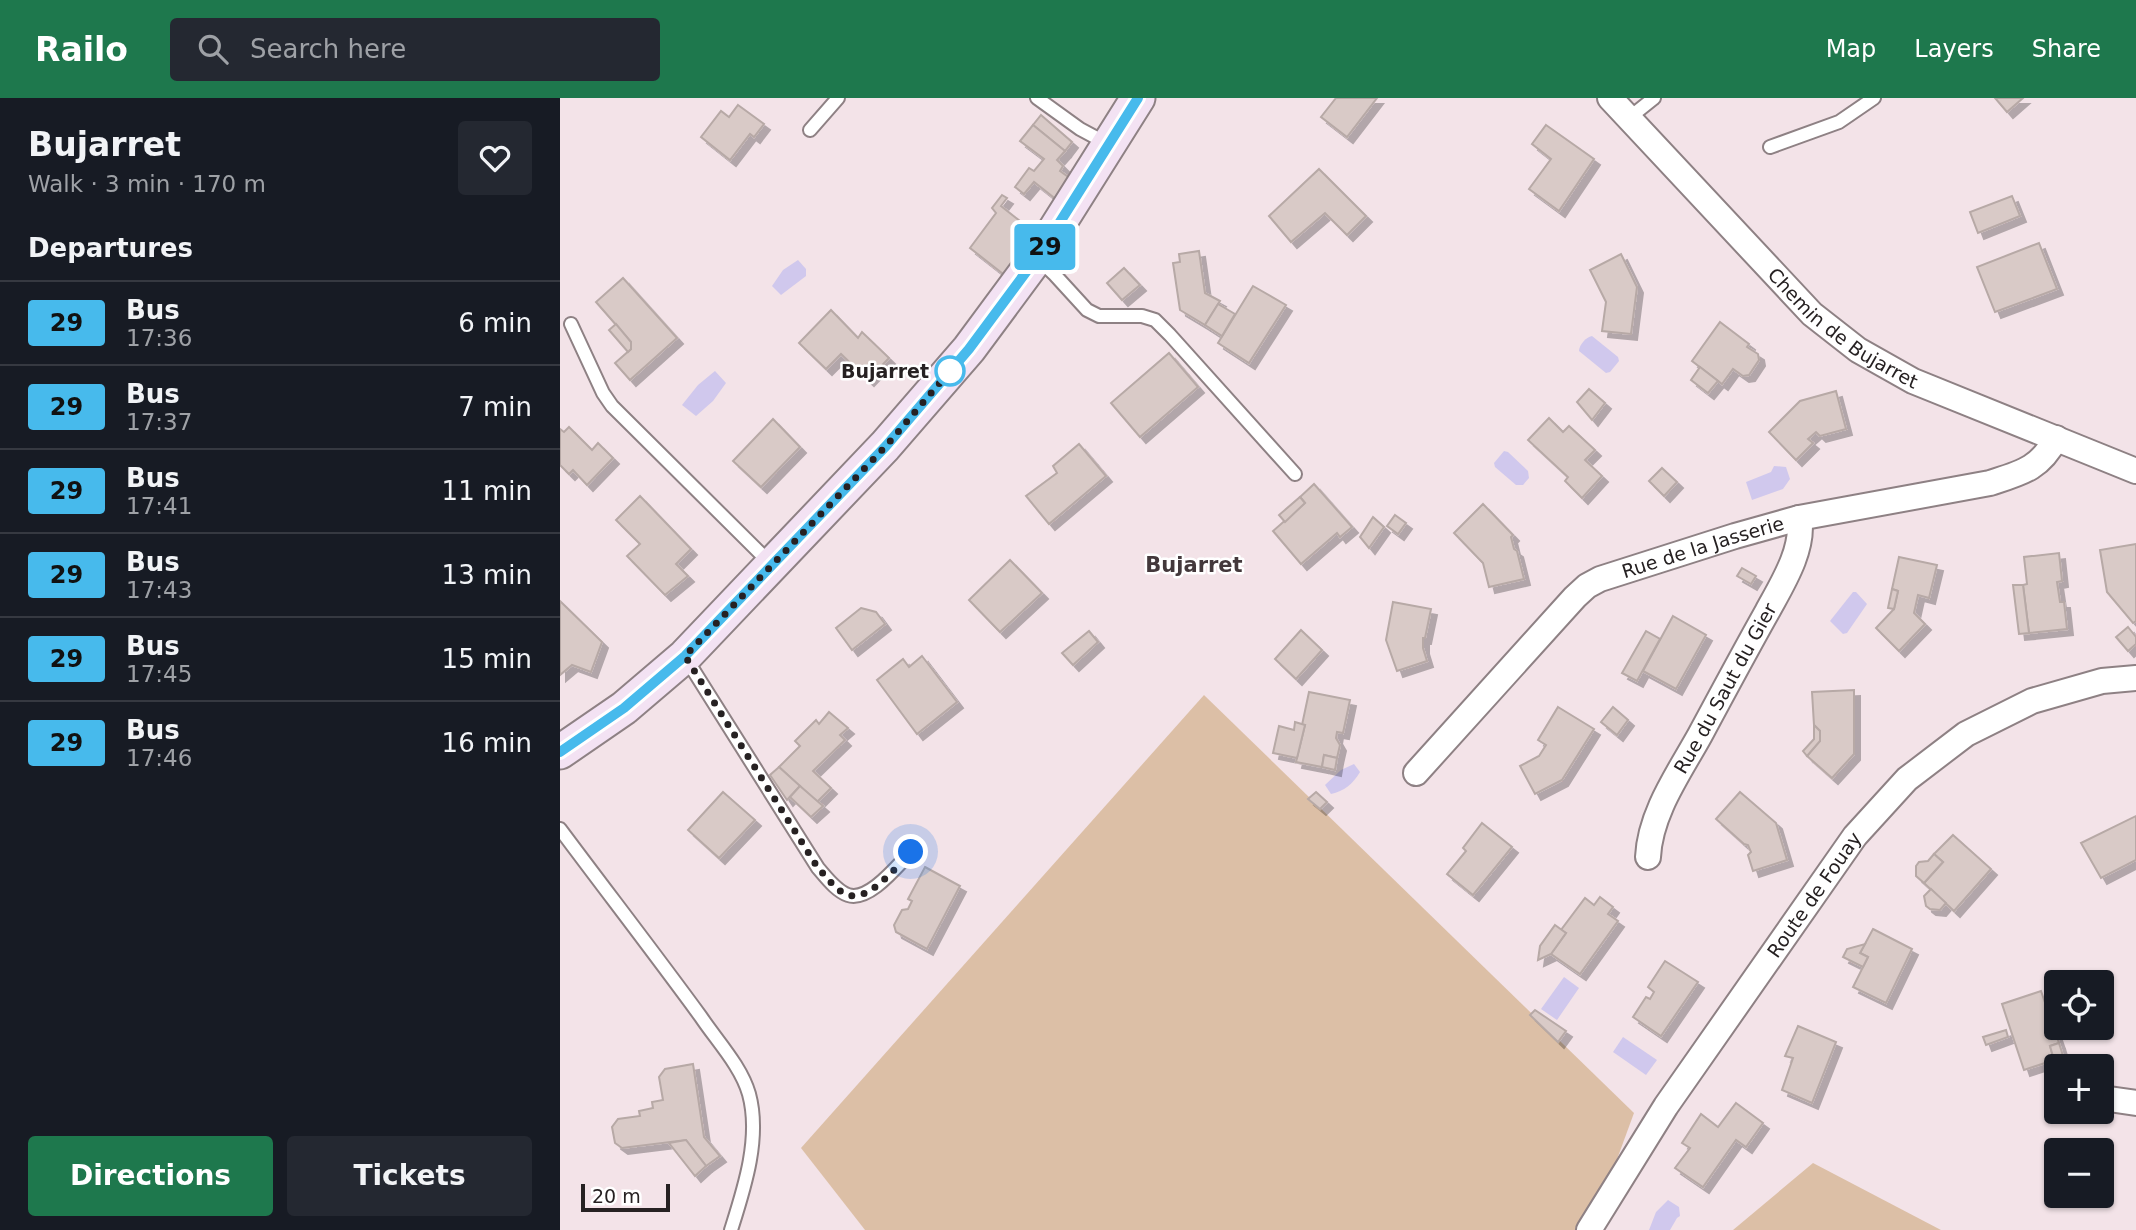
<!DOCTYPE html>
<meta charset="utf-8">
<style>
:root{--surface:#171b24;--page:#242831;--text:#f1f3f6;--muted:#9ea1a6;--line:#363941;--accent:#1e784d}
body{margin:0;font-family:"DejaVu Sans",sans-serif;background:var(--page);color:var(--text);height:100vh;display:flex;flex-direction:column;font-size:26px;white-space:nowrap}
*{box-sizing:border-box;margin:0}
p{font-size:23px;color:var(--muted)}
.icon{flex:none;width:38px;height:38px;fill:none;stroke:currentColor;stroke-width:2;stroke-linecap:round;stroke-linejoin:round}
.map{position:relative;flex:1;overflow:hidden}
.panel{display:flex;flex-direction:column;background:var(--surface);width:560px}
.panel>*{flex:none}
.badge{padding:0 14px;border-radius:5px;font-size:24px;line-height:46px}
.tools{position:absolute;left:1484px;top:872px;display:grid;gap:14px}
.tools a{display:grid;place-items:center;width:70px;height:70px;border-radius:7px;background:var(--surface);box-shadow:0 2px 5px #0004;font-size:35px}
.scale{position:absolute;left:21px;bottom:18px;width:89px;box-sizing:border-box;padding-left:7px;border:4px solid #262122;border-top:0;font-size:19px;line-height:24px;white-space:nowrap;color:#262122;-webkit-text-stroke:5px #fff;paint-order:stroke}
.you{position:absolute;width:35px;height:35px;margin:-18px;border:5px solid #fff;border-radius:50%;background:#1a73e8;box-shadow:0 0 0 10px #1a73e833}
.map>.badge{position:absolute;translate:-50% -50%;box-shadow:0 0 0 4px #fff}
h2{padding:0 28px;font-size:26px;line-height:63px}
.round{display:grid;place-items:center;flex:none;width:74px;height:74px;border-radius:7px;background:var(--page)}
.overview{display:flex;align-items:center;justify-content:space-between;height:119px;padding:0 28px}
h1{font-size:33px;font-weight:600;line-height:52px}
.button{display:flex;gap:14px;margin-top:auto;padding:14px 28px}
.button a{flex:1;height:80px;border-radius:7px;background:var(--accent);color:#fff;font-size:28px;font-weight:600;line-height:80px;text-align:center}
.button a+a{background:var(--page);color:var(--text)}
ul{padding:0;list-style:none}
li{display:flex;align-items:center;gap:21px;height:84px;padding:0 28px;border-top:2px solid var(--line)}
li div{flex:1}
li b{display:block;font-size:26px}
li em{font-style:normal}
li .badge{min-width:77px;font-weight:700;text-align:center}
header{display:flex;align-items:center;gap:42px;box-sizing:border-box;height:98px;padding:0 35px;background:var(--accent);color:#fff}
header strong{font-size:33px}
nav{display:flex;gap:38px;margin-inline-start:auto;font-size:24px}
.search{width:490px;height:63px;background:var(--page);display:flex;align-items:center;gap:18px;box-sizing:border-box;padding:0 24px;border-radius:7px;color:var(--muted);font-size:26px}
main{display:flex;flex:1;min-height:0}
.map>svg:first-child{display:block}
</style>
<header>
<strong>Railo</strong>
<div class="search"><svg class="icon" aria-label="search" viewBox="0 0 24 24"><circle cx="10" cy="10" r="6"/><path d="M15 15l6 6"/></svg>Search here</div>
<nav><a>Map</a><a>Layers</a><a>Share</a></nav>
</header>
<main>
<section class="panel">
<div class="overview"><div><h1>Bujarret</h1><p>Walk · 3 min · 170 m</p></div><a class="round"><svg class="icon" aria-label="heart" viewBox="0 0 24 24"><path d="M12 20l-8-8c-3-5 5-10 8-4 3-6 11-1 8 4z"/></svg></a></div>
<h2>Departures</h2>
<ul>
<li><span class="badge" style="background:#47baec;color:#111">29</span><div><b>Bus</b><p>17:36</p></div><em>6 min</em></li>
<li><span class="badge" style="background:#47baec;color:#111">29</span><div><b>Bus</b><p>17:37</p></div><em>7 min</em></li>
<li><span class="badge" style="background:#47baec;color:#111">29</span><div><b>Bus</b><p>17:41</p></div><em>11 min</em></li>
<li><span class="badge" style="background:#47baec;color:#111">29</span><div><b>Bus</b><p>17:43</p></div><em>13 min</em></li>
<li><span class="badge" style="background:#47baec;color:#111">29</span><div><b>Bus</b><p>17:45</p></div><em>15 min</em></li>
<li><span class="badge" style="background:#47baec;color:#111">29</span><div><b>Bus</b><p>17:46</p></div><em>16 min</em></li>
</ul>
<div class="button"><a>Directions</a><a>Tickets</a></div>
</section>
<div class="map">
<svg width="1576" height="1132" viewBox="0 0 1576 1132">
<defs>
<filter id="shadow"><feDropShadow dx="6" dy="6" stdDeviation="0" flood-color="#0004"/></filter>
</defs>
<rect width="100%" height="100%" fill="#f3e3e8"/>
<!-- green -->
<g fill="#dcbfa6">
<path d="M644 597 1074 1015 1031 1132H305L241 1050Z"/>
<path d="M1253 1065 1381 1132H1173Z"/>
</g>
<!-- water -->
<g fill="#d0c8ed">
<path d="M238 162 246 171V178L221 197 212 188 223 172Z"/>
<path d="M1032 238 1058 259 1059 263 1050 274 1046 275 1019 253C1019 247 1026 239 1032 238Z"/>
<path d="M155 273 166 285 153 303 136 318 122 307 138 287Z"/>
<path d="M944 353 948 354 968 373 969 380 963 387H956L935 369 934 365Z"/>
<path d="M1214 368 1226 369 1230 381 1223 391 1192 402 1186 384 1211 374Z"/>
<path d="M1293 494H1296L1307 506 1287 535 1283 536 1270 523Z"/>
<path d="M794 666 800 674C793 686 784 693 771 696L765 687 781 672Z"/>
<path d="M1004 879 1019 890 997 922 981 911Z"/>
<path d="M1063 939 1097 962 1086 977 1053 954Z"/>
<path d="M1108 1102 1119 1109 1120 1118 1117 1120 1110 1132H1089L1096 1114Z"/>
</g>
<!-- building -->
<g fill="#d9cac7" stroke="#b7a9a6" stroke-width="2" filter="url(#shadow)">
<path d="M776 0H817L787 39 761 19Z"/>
<path d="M1435 0H1463L1447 14Z"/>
<path d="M178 7 204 26 194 39 190 36 170 62 141 39 161 13 169 19Z"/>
<path d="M481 17 512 44 505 53 473 27Z"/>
<path d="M473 27 505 53 497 62 503 68 500 73 511 81 497 102 474 84 464 96 455 89 469 70 474 73 484 61 460 43Z"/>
<path d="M986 27 1034 61 999 113 969 91 991 61 972 46Z"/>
<path d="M759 71 806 118 787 137 765 115 731 144 709 118Z"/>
<path d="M442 97 447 100 441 108 475 135 447 179 410 150 436 115 432 110Z"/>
<path d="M1452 98 1460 118 1418 135 1410 114Z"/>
<path d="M1479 145 1497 191 1435 214 1417 169Z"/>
<path d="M639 153 645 195 660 203 645 227 620 212 613 165 620 164 619 156Z"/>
<path d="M1061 156 1077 189 1071 236 1042 233 1046 204 1030 172Z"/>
<path d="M564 170 580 187 562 202 547 185Z"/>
<path d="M63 180 117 240 70 282 55 265 71 251V244L36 204Z"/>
<path d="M693 188 726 207 689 265 658 245Z"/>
<path d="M658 206 675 216 662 238 645 227Z"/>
<path d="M271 212 298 240 302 234 329 260 308 282 281 256 266 271 239 245Z"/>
<path d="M1160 224 1189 246 1187 249 1198 256 1199 262 1189 277 1183 278 1173 271 1162 286 1132 263Z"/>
<path d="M56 226 71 244V251L68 254 49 232Z"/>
<path d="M609 255 638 289 580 339 551 305Z"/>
<path d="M1140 269 1158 283 1148 295 1131 282Z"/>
<path d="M1029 291 1045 305 1032 322 1017 304Z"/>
<path d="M1276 293 1286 331 1260 338 1256 334 1248 341 1253 345 1236 362 1209 334 1240 303Z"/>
<path d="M989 320 1003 334 1009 328 1035 352 1025 362 1042 378 1022 400 1005 383 1008 379 968 342Z"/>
<path d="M213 321 240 349 201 389 173 363Z"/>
<path d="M9 329 32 352 38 345 53 360 27 387 13 372 9 376 0 367V331L4 334Z"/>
<path d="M519 346 546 378 489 426 466 398 497 375 493 368Z"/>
<path d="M1102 370 1117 384 1104 398 1089 383Z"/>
<path d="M754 386 792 429 780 439 777 435 741 466 713 433 745 405 740 399Z"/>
<path d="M80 398 131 451 116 466 128 478 105 497 67 458 80 446 56 422Z"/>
<path d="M740 399 745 405 725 424 719 417Z"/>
<path d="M923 406 953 437 951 439 954 451 957 453 964 481 929 489 923 465 894 435Z"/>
<path d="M835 417 846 425 838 436 827 428Z"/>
<path d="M813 419 824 429 809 450 800 439Z"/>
<path d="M1576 446V523L1573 525 1547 494 1540 452Z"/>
<path d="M1499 455 1502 483 1497 484 1500 504H1504L1507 531 1469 535 1463 487 1467 486 1464 459Z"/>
<path d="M1339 459 1377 467 1369 500 1358 497 1354 515 1365 526 1339 553 1316 530 1334 511 1338 493 1332 491Z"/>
<path d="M450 462 482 495 440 534 409 502Z"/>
<path d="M1182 470 1196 478 1191 486 1177 478Z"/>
<path d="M1453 487H1463L1469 535 1459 536Z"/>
<path d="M1332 491 1338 493 1334 511 1328 510Z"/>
<path d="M0 503 42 544 31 574 12 567 0 577Z"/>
<path d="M833 504 871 511 865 540H863V550L867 563 837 573 826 542Z"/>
<path d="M301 510 316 514 325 526 292 552 276 530Z"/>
<path d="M1113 518 1146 537 1116 591 1083 573Z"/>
<path d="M1568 529 1576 539V546L1568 553 1556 539Z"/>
<path d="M741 532 762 552 736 581 715 561Z"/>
<path d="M529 533 538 544 513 567 502 555Z"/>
<path d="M1086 533 1100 541 1077 583 1062 575Z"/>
<path d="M362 558 397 604 357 636 317 582 343 561 349 569Z"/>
<path d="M1294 592V656L1272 680 1247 658 1260 643V633L1254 627 1252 594Z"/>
<path d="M749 594 790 602 783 635 777 634 776 640 780 647 777 660 764 657 762 669 736 664 745 627H742Z"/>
<path d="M998 609 1034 631 1002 682 975 696 960 668 979 658 986 647 978 642Z"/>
<path d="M1053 609 1068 622 1057 637 1041 624Z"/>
<path d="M269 614 288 630 280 637 285 642 253 673 271 690 257 704 219 669 240 648 235 643 256 622 259 626Z"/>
<path d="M735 624 745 627 737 660 713 655 719 628 734 632Z"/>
<path d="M1254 627 1260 633V643L1247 658 1243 653 1254 641Z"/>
<path d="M764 657 777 660 775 672 762 669Z"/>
<path d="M219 669 240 688 227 702 210 677Z"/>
<path d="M240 688 263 708 251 719 230 699Z"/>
<path d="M163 694 195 722 159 760 128 732Z"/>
<path d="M756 694 767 704 760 711 748 701Z"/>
<path d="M1180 694 1216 725 1227 762 1193 773 1188 757 1191 754 1188 747 1184 746 1156 721Z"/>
<path d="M1576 718V762L1541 780 1521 745Z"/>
<path d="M922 725 952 749 913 797 887 776 906 753 903 750Z"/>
<path d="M1393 737 1431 771 1394 813 1364 785 1383 764 1374 756Z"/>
<path d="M1374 756 1383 764 1364 785 1356 778V768L1359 764 1368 763Z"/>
<path d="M365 769 400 788 367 851 336 834 334 827 342 812 348 811 352 803 348 801Z"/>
<path d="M1371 791 1386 805 1380 812 1370 811 1366 808 1364 798Z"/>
<path d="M1040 799 1053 809 1048 816 1058 823 1020 876 991 856 1006 835 1001 832 1025 800 1034 807Z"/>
<path d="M995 827 1006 835 991 856 978 862 980 848Z"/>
<path d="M1313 831 1352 851 1326 905 1293 889 1308 859 1300 855Z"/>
<path d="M1305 846 1300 855 1308 859 1303 869 1283 859 1287 851Z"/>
<path d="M1105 863 1138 884 1101 938 1073 919 1086 899 1090 901 1094 894 1088 889Z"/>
<path d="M1481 893 1499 945 1490 948 1494 962 1464 972 1442 906Z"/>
<path d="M975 912 1006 933 998 944 970 917Z"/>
<path d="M1238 928 1276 944 1252 1005 1222 992 1233 960 1225 958Z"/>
<path d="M1446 932 1448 939 1426 947 1423 939Z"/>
<path d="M1499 945 1503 958 1494 962 1490 948Z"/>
<path d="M133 966 144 1039 160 1058 146 1068 126 1042 62 1050 55 1045 52 1029 58 1021 80 1018 79 1013 93 1010 92 1004 103 1002 99 979 105 971Z"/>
<path d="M1176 1005 1203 1025 1186 1049 1176 1042 1143 1089 1115 1070 1130 1050 1122 1045 1141 1016 1158 1029Z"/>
<path d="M126 1042 146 1068 135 1078 109 1045Z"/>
</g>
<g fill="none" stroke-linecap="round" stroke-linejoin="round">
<!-- service casing -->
<g stroke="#8e8184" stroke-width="16">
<g id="service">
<path d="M477 0 520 31 548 46"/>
<path d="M1069 20 1094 0"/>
<path d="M250 32 278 0"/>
<path d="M1210 49 1279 24 1314 0"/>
<path d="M477 160 495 177 527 212 539 218H582L595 222 610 237 735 376"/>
<path d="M11 226 43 295 52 308 210 465"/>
<path d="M125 559 258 770C266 779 276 793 288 797 309 804 337 768 351 754"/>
<path d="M0 731C47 794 95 856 141 919 157 943 181 968 189 996 201 1040 184 1091 171 1132"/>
</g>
</g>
<!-- minor casing -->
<g stroke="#8e8184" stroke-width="28">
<g id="minor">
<path id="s1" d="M1050 0 1252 216 1298 252 1353 283 1576 373"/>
<path id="s2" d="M856 675 1015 499 1027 488 1040 481 1175 438 1239 420 1430 385C1461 375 1480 371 1496 340"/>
<path id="s3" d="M1088 759C1090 715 1119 675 1140 637 1162 596 1184 555 1207 514 1221 488 1245 451 1239 420"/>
<path d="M1542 1000 1576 1005"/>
<path id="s4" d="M1029 1132 1106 1008 1295 738 1347 681 1406 636 1472 603 1542 583 1576 580"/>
</g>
</g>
<!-- secondary casing -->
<g stroke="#8e8184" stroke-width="37">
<path id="secondary" d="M0 654 64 610 125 558 325 348 409 251 483 151 578 0"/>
</g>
<!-- service -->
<use href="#service" stroke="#fff" stroke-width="12"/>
<!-- minor -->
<use href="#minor" stroke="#fff" stroke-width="24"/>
<!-- secondary -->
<use href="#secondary" stroke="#f3e2f3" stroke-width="33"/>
</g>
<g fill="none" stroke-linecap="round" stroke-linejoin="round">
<!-- line casing -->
<g stroke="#fff" stroke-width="16">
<path id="line" d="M0 654 64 610 125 558 326 348 409 251 483 151 578 0"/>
</g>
<!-- line -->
<use href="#line" stroke="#47baec" stroke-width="10"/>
<!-- walk -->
<path stroke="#262122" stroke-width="7" stroke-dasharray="0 12.6" d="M351 754C337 768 309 804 288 797 276 793 267 779 258 770L125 558 326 348 395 267 390 273"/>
</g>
<!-- markers -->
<circle fill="#fff" stroke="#47baec" stroke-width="3.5" cx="390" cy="273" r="14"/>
<g text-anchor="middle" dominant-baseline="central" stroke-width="5" stroke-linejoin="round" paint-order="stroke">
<!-- street labels -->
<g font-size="19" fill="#262122" stroke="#fff">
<text stroke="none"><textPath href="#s1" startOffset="329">Chemin de Bujarret</textPath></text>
<text stroke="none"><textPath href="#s2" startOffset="376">Rue de la Jasserie</textPath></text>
<text stroke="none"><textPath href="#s3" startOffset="187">Rue du Saut du Gier</textPath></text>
<text stroke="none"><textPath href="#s4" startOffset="404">Route de Fouay</textPath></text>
</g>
<!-- stop labels -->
<g font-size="19" font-weight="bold" fill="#262122" stroke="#fff" text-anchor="end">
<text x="369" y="273">Bujarret</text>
</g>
<!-- neighbourhood labels -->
<g font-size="21" font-weight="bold" fill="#43383b" stroke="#fff">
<text x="634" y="467">Bujarret</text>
</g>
</g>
</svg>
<div class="tools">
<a><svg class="icon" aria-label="locate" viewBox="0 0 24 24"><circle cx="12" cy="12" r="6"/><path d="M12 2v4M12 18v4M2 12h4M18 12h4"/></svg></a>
<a>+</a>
<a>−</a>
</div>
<div class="scale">20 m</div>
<div class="you" style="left:351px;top:754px"></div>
<b class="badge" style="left:485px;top:149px;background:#47baec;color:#111">29</b>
</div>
</main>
